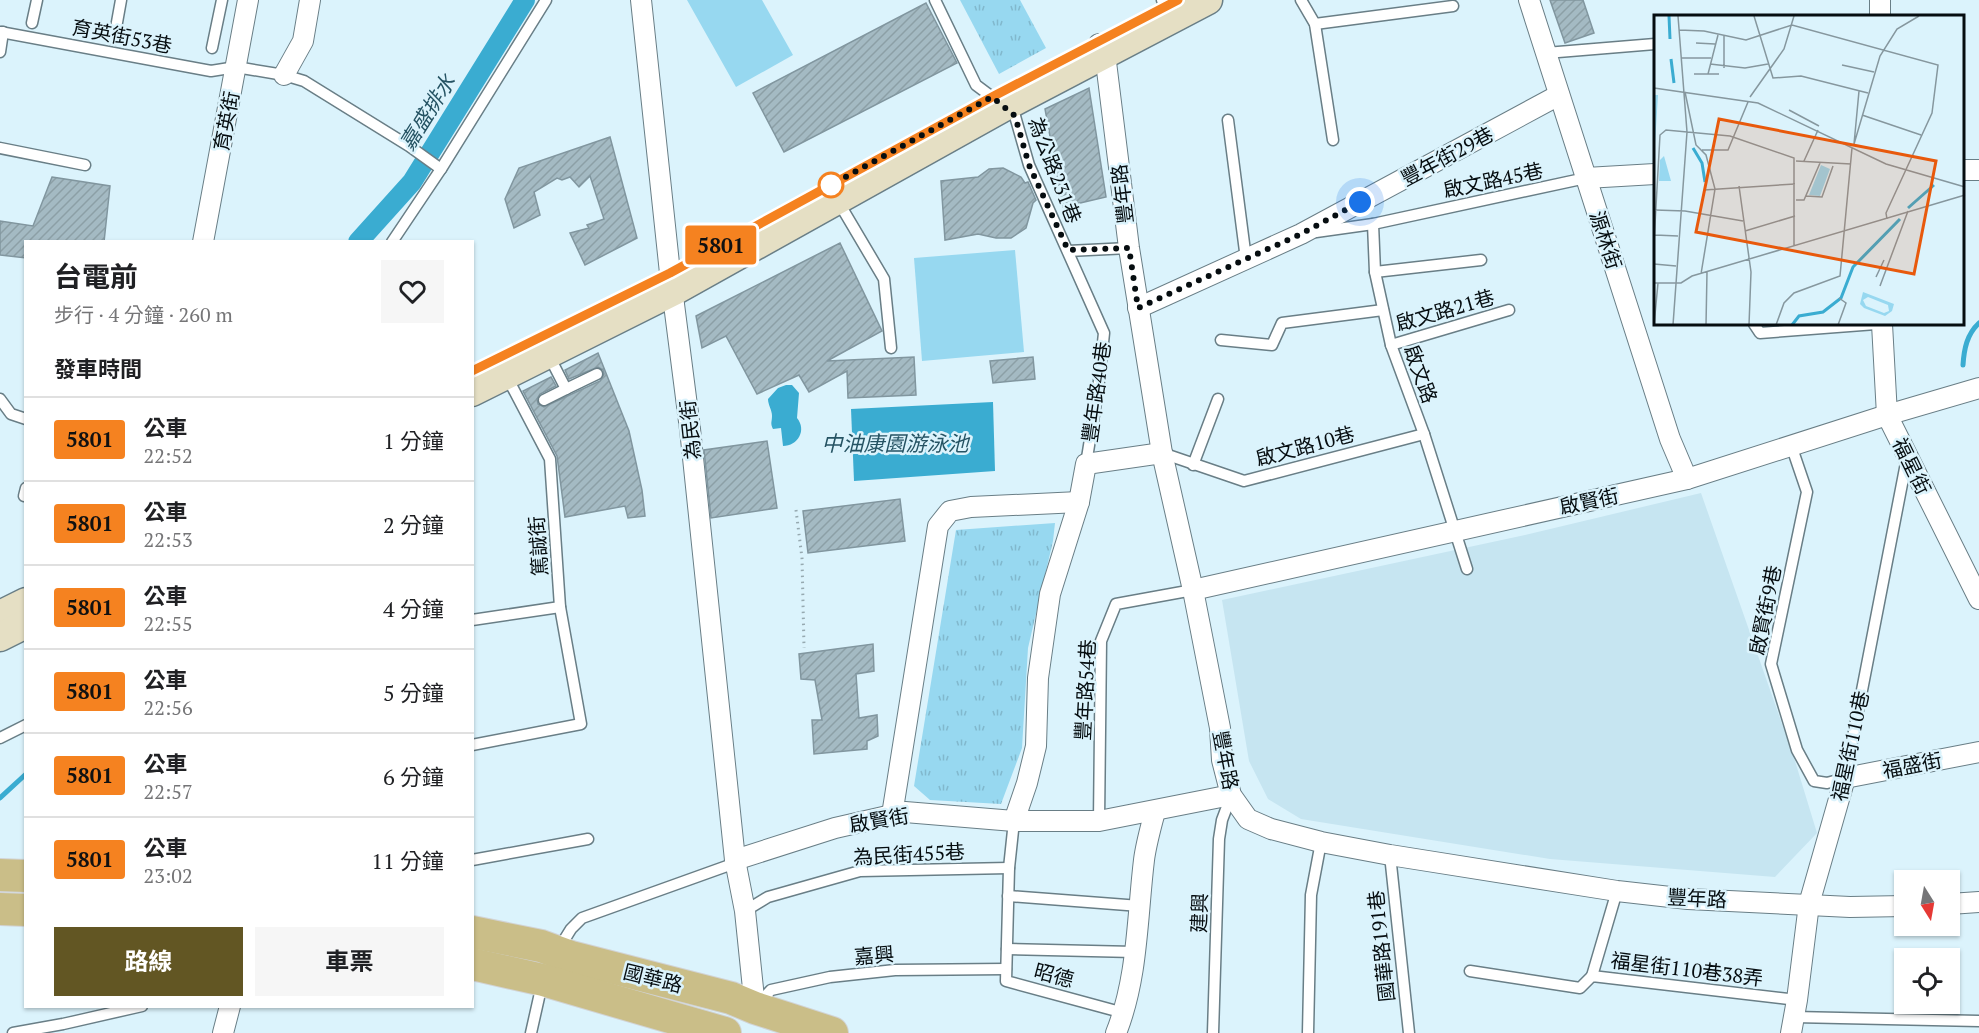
<!DOCTYPE html>
<html lang="zh-TW">
<meta charset="utf-8">
<style>
:root{--surface:#fff;--page:#f6f6f6;--text:#202124;--muted:#757577;--line:#e0e0e0;--accent:#625623}
body{margin:0;font-family:"PT Serif","Noto Sans TC",serif;background:var(--page);color:var(--text);height:100vh;display:flex;flex-direction:column;font-size:22px;white-space:nowrap}
*{box-sizing:border-box;margin:0}
p{font-size:20px;color:var(--muted)}
.icon{flex:none;width:33px;height:33px;fill:none;stroke:currentColor;stroke-width:2;stroke-linecap:round;stroke-linejoin:round}
.map{position:relative;flex:1;overflow:hidden}
.panel{position:absolute;left:24px;top:240px;width:450px;height:768px;display:flex;flex-direction:column;background:var(--surface);border-radius:0px;box-shadow:0 2px 4px #0004}
.panel>*{flex:none}
.badge{padding:0 12px;border-radius:4px;font-size:21px;line-height:39px}
.needle{width:39px;rotate:169deg}
.buttons{position:absolute;left:1894px;top:870px;display:grid;gap:12px}
.buttons a{display:grid;place-items:center;width:66px;height:66px;border-radius:0px;background:var(--surface);box-shadow:0 2px 4px #0004;font-size:30px}
.you{position:absolute;width:30px;height:30px;margin:-15px;border:4px solid #fff;border-radius:50%;background:#1a73e8;box-shadow:0 0 0 9px #1a73e833}
.map>.badge{position:absolute;translate:-50% -50%;box-shadow:0 0 0 3px #fff}
h2{padding:0 30px;font-size:22px;line-height:54px}
.round{display:grid;place-items:center;flex:none;width:63px;height:63px;border-radius:0px;background:var(--page)}
.headline{display:flex;align-items:center;justify-content:space-between;height:102px;padding:0 30px}
h1{font-size:28px;font-weight:700;line-height:45px}
.button{display:flex;gap:12px;margin-top:auto;padding:12px 30px}
.button a{flex:1;height:69px;border-radius:0px;background:var(--accent);color:#fff;font-size:24px;font-weight:700;line-height:69px;text-align:center}
.button a+a{background:var(--page);color:var(--text)}
ul{padding:0;list-style:none}
li{display:flex;align-items:center;gap:18px;height:84px;padding:0 30px;border-top:2px solid var(--line)}
li div{flex:1}
li b{display:block;font-size:22px}
li em{font-style:normal}
li .badge{min-width:66px;font-weight:700;text-align:center}
.map>svg:first-child{display:block}
</style>
<div class="map">
<svg width="1979" height="1033" viewBox="0 0 1979 1033">
<defs>
<pattern id="grass-tufts" width="24" height="20" patternUnits="userSpaceOnUse" patternTransform="scale(1.5)"><rect width="24" height="20" fill="#97d8f0"/><path d="M3 7l-1-3M5 7V3M7 7l1-3M15 17l-1-3M17 17v-4M19 17l1-3" fill="none" stroke="#81b8cd"/></pattern>
<pattern id="building-hatch" width="6" height="6" patternUnits="userSpaceOnUse" patternTransform="scale(1.5)"><rect width="6" height="6" fill="#a4bac3"/><path d="M-1 1l2-2M0 6l6-6M5 7l2-2" fill="none" stroke="#8c9fa6"/></pattern>
</defs>
<rect width="100%" height="100%" fill="#dbf3fc"/>
<!-- built -->
<path fill="#c6e5f1" d="M1701 493 1795 761 1817 833 1775 877 1550 859 1301 819 1268 799 1249 761 1222 600 1525 535Z"/>
<!-- grass -->
<g fill="url(#grass-tufts)">
<path d="M960 0H1020L1046 48 999 74Z"/>
<path d="M1055 523 1053 541 1028 648 1022 748 1001 804 930 800 914 786 956 530Z"/>
</g>
<!-- pitch -->
<g fill="#97d8f0">
<path d="M687 0H762L793 55 736 87Z"/>
<path d="M1015 250 1024 352 922 361 914 258Z"/>
</g>
<!-- water -->
<g fill="#3aacd1">
<path d="M786 385H792L799 393 797 418C807 430 798 446 783 446L781 428 773 429C770 423 772 422 772 416 772 410 768 405 768 399L778 388Z"/>
<path d="M993 402 995 471 854 481 851 409Z"/>
</g>
<g fill="none" stroke-linecap="round" stroke-linejoin="round">
<!-- stream -->
<g stroke="#3aacd1" stroke-width="5">
<path d="M1963 365C1964 349 1967 334 1979 323"/>
<path d="M0 798 26 774"/>
</g>
<!-- canal -->
<path stroke="#3aacd1" stroke-width="20" d="M358 242 412 182 525 0"/>
</g>
<!-- building -->
<g fill="url(#building-hatch)" stroke="#81969f" stroke-width="1.5">
<path d="M1550 0H1583L1594 33 1565 43Z"/>
<path d="M926 3 957 63 784 152 753 93Z"/>
<path d="M1089 88 1106 197 1063 207 1045 109Z"/>
<path d="M610 137 637 238 585 265 570 233 589 228 587 225 604 219 590 176 579 187 570 177 562 180 557 178 534 192 540 215 514 228 505 199 519 168Z"/>
<path d="M1003 168 1021 177 1025 183 1028 182 1036 200 1033 203 1026 228 1011 238H996L978 234 945 240 941 181 978 177 989 169Z"/>
<path d="M52 177 110 186 104 242H26V258L0 255V221L33 226Z"/>
<path d="M840 243 882 331 827 361 914 357 916 395 848 398 847 371 809 392 799 375 757 394 726 336 702 348 696 316Z"/>
<path d="M598 353 629 431 642 490 645 516 628 518 625 506 565 517 557 456 523 391 551 377 556 386 540 394 537 399 538 404 544 407 600 381 604 374 603 370 598 367 569 379 565 370Z"/>
<path d="M1033 357 1035 379 993 383 990 361Z"/>
<path d="M767 441 777 508 711 518 704 450Z"/>
<path d="M900 499 905 541 808 553 803 511Z"/>
<path d="M873 644 874 671 856 674 859 718 877 715 878 736 867 741V749L814 754 812 720H822L815 680 801 679 799 654Z"/>
</g>
<g fill="none" stroke-linecap="round" stroke-linejoin="round">
<!-- lane casing -->
<g stroke="#697e86" stroke-width="13">
<g id="lane">
<path d="M935 0 976 85 992 97"/>
<path d="M1162 0 1165 7"/>
<path d="M1301 0 1315 24 1333 140"/>
<path d="M32 23 37 0"/>
<path d="M1315 24 1453 6"/>
<path d="M0 32 211 71 236 67 284 75 304 81 409 146 441 169"/>
<path d="M114 39 121 0"/>
<path d="M212 48 222 0"/>
<path d="M0 52 3 32"/>
<path d="M1546 53 1655 44"/>
<path d="M1007 110 1015 116 1029 165 1104 333 1098 390 1086 464"/>
<path d="M1228 120 1246 259"/>
<path d="M0 148 85 165"/>
<path d="M829 186 884 279 891 348"/>
<path d="M1373 224 1375 272 1391 345 1424 434 1467 569"/>
<path d="M1316 232 1373 224 1586 178"/>
<path d="M392 242 441 169 546 0"/>
<path d="M1068 251 1129 248"/>
<path d="M1375 272 1481 260"/>
<path d="M1754 324 1760 333 1876 324"/>
<path d="M1221 340 1272 345 1282 323 1383 310"/>
<path d="M1391 345 1509 310"/>
<path d="M548 354 566 389 597 374"/>
<path d="M0 399 11 414 26 419"/>
<path d="M544 400 566 389"/>
<path d="M1791 445 1807 492 1771 664 1797 750 1814 781 1827 783 1845 778 1907 458"/>
<path d="M1162 453 1244 481 1424 434"/>
<path d="M1193 465 1218 399"/>
<path d="M24 496 26 488"/>
<path d="M472 620 560 607"/>
<path d="M0 738 26 725"/>
<path d="M472 745 581 724 560 607 550 459 506 375"/>
<path d="M1014 821 1009 868 1006 981 1124 1013"/>
<path d="M1099 821 1101 641 1116 604 1193 590"/>
<path d="M1390 855 1409 1033"/>
<path d="M472 860 588 839"/>
<path d="M1008 896 1140 906"/>
<path d="M745 911 768 897 860 871 1009 868"/>
<path d="M1007 949 1134 952"/>
<path d="M558 950 571 929 582 918 727 866 735 860"/>
<path d="M1470 971 1580 988 1592 976 1797 1000"/>
<path d="M1592 976 1617 891"/>
<path d="M757 1005 771 990 830 977 895 970 1006 969"/>
<path d="M1794 1017 1979 1021"/>
<path d="M13 1033 63 1024 142 1006"/>
<path d="M531 1033 542 984"/>
<path d="M1213 1033 1219 839 1222 820 1231 796"/>
<path d="M1308 1033 1311 895 1321 842"/>
</g>
</g>
<!-- street casing -->
<g stroke="#697e86" stroke-width="22">
<g id="street">
<path d="M641 0 670 273 690 429 735 860 745 911 755 1008"/>
<path d="M1529 0 1670 439 1687 479"/>
<path d="M1880 0V16"/>
<path d="M1099 44 1105 54 1129 248 1162 453 1193 590 1220 728 1222 760 1231 795 1248 819 1271 829 1321 842 1390 855 1617 891 1688 899 1850 907 1905 906"/>
<path d="M284 75 303 41 310 0"/>
<path d="M1962 170H1979"/>
<path d="M1586 178 1655 174"/>
<path d="M203 242 248 0"/>
<path d="M1138 308 1301 234 1559 95"/>
<path d="M1882 324 1887 415 1979 599"/>
<path d="M1193 590 1687 479 1887 415 1979 388"/>
<path d="M892 815 938 526 950 511 971 507 1079 502"/>
<path d="M1014 821 1027 783 1036 746 1038 678 1050 594 1079 502 1086 464 1162 453"/>
<path d="M735 860 835 828 905 812 1014 821H1099L1231 795"/>
<path d="M1950 904 1979 902"/>
<path d="M223 1033 230 1006"/>
<path d="M1116 1033C1138 978 1137 918 1144 860 1146 844 1151 827 1155 811"/>
<path d="M1791 1033 1797 1000 1809 904 1845 778 1979 752"/>
</g>
</g>
<!-- secondary casing -->
<g stroke="#697e86" stroke-width="31">
<g id="secondary">
<path d="M472 392 674 291 1004 107 1208 0"/>
<path d="M0 615 26 602"/>
<path d="M0 637 26 624"/>
</g>
</g>
<!-- primary casing -->
<g stroke="#d2d3d4" stroke-width="34">
<g id="primary">
<path d="M0 875 26 876"/>
<path d="M0 909 26 910"/>
<path d="M472 932 541 946 571 957 731 998 755 1008 832 1033"/>
<path d="M472 964 543 980 725 1033"/>
</g>
</g>
<!-- path -->
<path stroke="#96a9b0" stroke-width="3" stroke-dasharray="1.5 4.5" stroke-linecap="butt" d="M796 510 802 558 804 648"/>
<!-- lane -->
<use href="#lane" stroke="#fff" stroke-width="10"/>
<!-- street -->
<use href="#street" stroke="#fff" stroke-width="20"/>
<!-- secondary -->
<use href="#secondary" stroke="#e5dfc4" stroke-width="28"/>
<!-- primary -->
<use href="#primary" stroke="#cabe88" stroke-width="32"/>
</g>
<g fill="none" stroke-linecap="round" stroke-linejoin="round">
<!-- line casing -->
<g stroke="#fff" stroke-width="14">
<path id="line" d="M472 371 670 273 992 97 1178 0"/>
</g>
<!-- line -->
<use href="#line" stroke="#f58220" stroke-width="9"/>
<!-- walk -->
<path stroke="#060d10" stroke-width="6" stroke-dasharray="0 10.8" d="M831 185 829 186 992 97 1015 116 1029 165 1068 250 1129 248 1138 308 1301 234 1360 202"/>
</g>
<!-- markers -->
<circle fill="#fff" stroke="#f58220" stroke-width="3" cx="831" cy="185" r="12"/>
<g text-anchor="middle" dominant-baseline="central" stroke-width="5" stroke-linejoin="round" paint-order="stroke">
<!-- street labels -->
<g font-size="20" fill="#060d10" stroke="#dbf3fc">
<text transform="translate(122 36) rotate(11)">育英街53巷</text>
<text transform="translate(226 121) rotate(-79)">育英街</text>
<text transform="translate(1447 156) rotate(-28)">豐年街29巷</text>
<text transform="translate(1055 170) rotate(69)">為公路231巷</text>
<text transform="translate(1493 180) rotate(-12)">啟文路45巷</text>
<text transform="translate(1122 194) rotate(-97)">豐年路</text>
<text transform="translate(1606 240) rotate(72)">源林街</text>
<text transform="translate(1445 310) rotate(-16)">啟文路21巷</text>
<text transform="translate(1421 374) rotate(70)">啟文路</text>
<text transform="translate(1096 392) rotate(-82)">豐年路40巷</text>
<text transform="translate(690 430) rotate(-96)">為民街</text>
<text transform="translate(1305 446) rotate(-15)">啟文路10巷</text>
<text transform="translate(1912 466) rotate(64)">福星街</text>
<text transform="translate(1589 501) rotate(-12)">啟賢街</text>
<text transform="translate(538 546) rotate(-94)">篤誠街</text>
<text transform="translate(1765 610) rotate(-79)">啟賢街9巷</text>
<text transform="translate(1085 690) rotate(-87)">豐年路54巷</text>
<text transform="translate(1850 746) rotate(-78)">福星街110巷</text>
<text transform="translate(1226 760) rotate(79)">豐年路</text>
<text transform="translate(1912 765) rotate(-11)">福盛街</text>
<text transform="translate(879 820) rotate(-10)">啟賢街</text>
<text transform="translate(909 854) rotate(-3)">為民街455巷</text>
<text transform="translate(1697 898) rotate(3)">豐年路</text>
<text transform="translate(1199 913) rotate(-88)">建興</text>
<text transform="translate(1381 946) rotate(-96)">國華路191巷</text>
<text transform="translate(874 955) rotate(-5)">嘉興</text>
<text transform="translate(1687 969) rotate(7)">福星街110巷38弄</text>
<text transform="translate(1054 975) rotate(15)">昭德</text>
<text transform="translate(653 978) rotate(14)">國華路</text>
</g>
<!-- water labels -->
<g font-size="21" font-style="italic" fill="#255363" stroke="#dbf3fc">
<text transform="translate(427 112) rotate(-58)">嘉盛排水</text>
<text x="895" y="443">中油康園游泳池</text>
</g>
</g>
<!-- overview -->
<g transform="translate(1654 15)">
<rect width="310" height="310" fill="#dbf3fc"/>
<path d="M10 141 17 166H5L6 145ZM167 150 176 154 166 181 155 180Z" fill="#97d8f0"/>
<path d="M0 80H4L0 146Z" fill="#97d8f0"/>
<path d="M209 277 240 289 238 296 231 301 210 293 206 289ZM214 282 234 290 235 296 230 298 212 291 209 285Z" fill="#97d8f0" fill-rule="evenodd"/>
<path fill="none" stroke="#3aacd1" stroke-width="3" d="M15 1 16 24M17 44 20 68M39 133 48 148 51 167M254 193 280 170M138 310 145 301 169 297 187 283 199 252 246 204"/>
<path fill="none" stroke="#86979e" stroke-width="1.5" d="M100 1 119 63 147 61 214 78M25 15 50 16 92 25 138 10 284 50 278 98 232 198 233 204M70 21V53M42 28 61 29M27 43H57M56 49 91 53 114 49M188 50 220 57M40 59H65M54 59 64 20M0 73 104 88 232 149 311 172M31 77 42 130 52 140 61 174 47 259M96 82 130 34 140 1M135 95 165 111M208 100 267 120M200 129 226 41 243 14 265 1M200 129 205 76M48 135H74L94 87M142 146 197 149M150 146 164 115M85 171 97 257 95 310M50 175 141 169M152 181 168 182 179 151M142 185H150L166 148M1 195 31 196 89 206M91 216 141 201M1 220 24 221M0 227 6 120 12 115 76 121 140 143V231M0 249 22 251M222 262 230 245M0 268H27L38 261 311 180M226 271 254 196M0 310 4 268M19 310 33 117 24 1M52 310 53 257M122 310 130 288 140 278 186 261 198 133M184 310 192 288 185 283"/>
<path fill="#e8590c" fill-opacity="0.15" stroke="#e8590c" stroke-width="3" d="M65 104 282 146 260 259 42 217Z"/>
<rect width="310" height="310" fill="none" stroke="#060d10" stroke-width="3"/>
</g>
</svg>
<div class="buttons">
<a><svg class="needle" viewBox="-14 -14 28 28"><path d="M0-13l5 13h-10z" fill="#e53935"/><path d="M0 13l5-13h-10z" fill="#757577"/></svg></a>
<a><svg class="icon" aria-label="locate" viewBox="0 0 24 24"><circle cx="12" cy="12" r="6"/><path d="M12 2v4M12 18v4M2 12h4M18 12h4"/></svg></a>
</div>
<div class="you" style="left:1360px;top:202px"></div>
<b class="badge" style="left:721px;top:245px;background:#f58220;color:#111">5801</b>
<section class="panel">
<div class="headline"><div><h1>台電前</h1><p>步行 · 4 分鐘 · 260 m</p></div><a class="round"><svg class="icon" aria-label="heart" viewBox="0 0 24 24"><path d="M12 20l-8-8c-3-5 5-10 8-4 3-6 11-1 8 4z"/></svg></a></div>
<h2>發車時間</h2>
<ul>
<li><span class="badge" style="background:#f58220;color:#111">5801</span><div><b>公車</b><p>22:52</p></div><em>1 分鐘</em></li>
<li><span class="badge" style="background:#f58220;color:#111">5801</span><div><b>公車</b><p>22:53</p></div><em>2 分鐘</em></li>
<li><span class="badge" style="background:#f58220;color:#111">5801</span><div><b>公車</b><p>22:55</p></div><em>4 分鐘</em></li>
<li><span class="badge" style="background:#f58220;color:#111">5801</span><div><b>公車</b><p>22:56</p></div><em>5 分鐘</em></li>
<li><span class="badge" style="background:#f58220;color:#111">5801</span><div><b>公車</b><p>22:57</p></div><em>6 分鐘</em></li>
<li><span class="badge" style="background:#f58220;color:#111">5801</span><div><b>公車</b><p>23:02</p></div><em>11 分鐘</em></li>
</ul>
<div class="button"><a>路線</a><a>車票</a></div>
</section>
</div>
